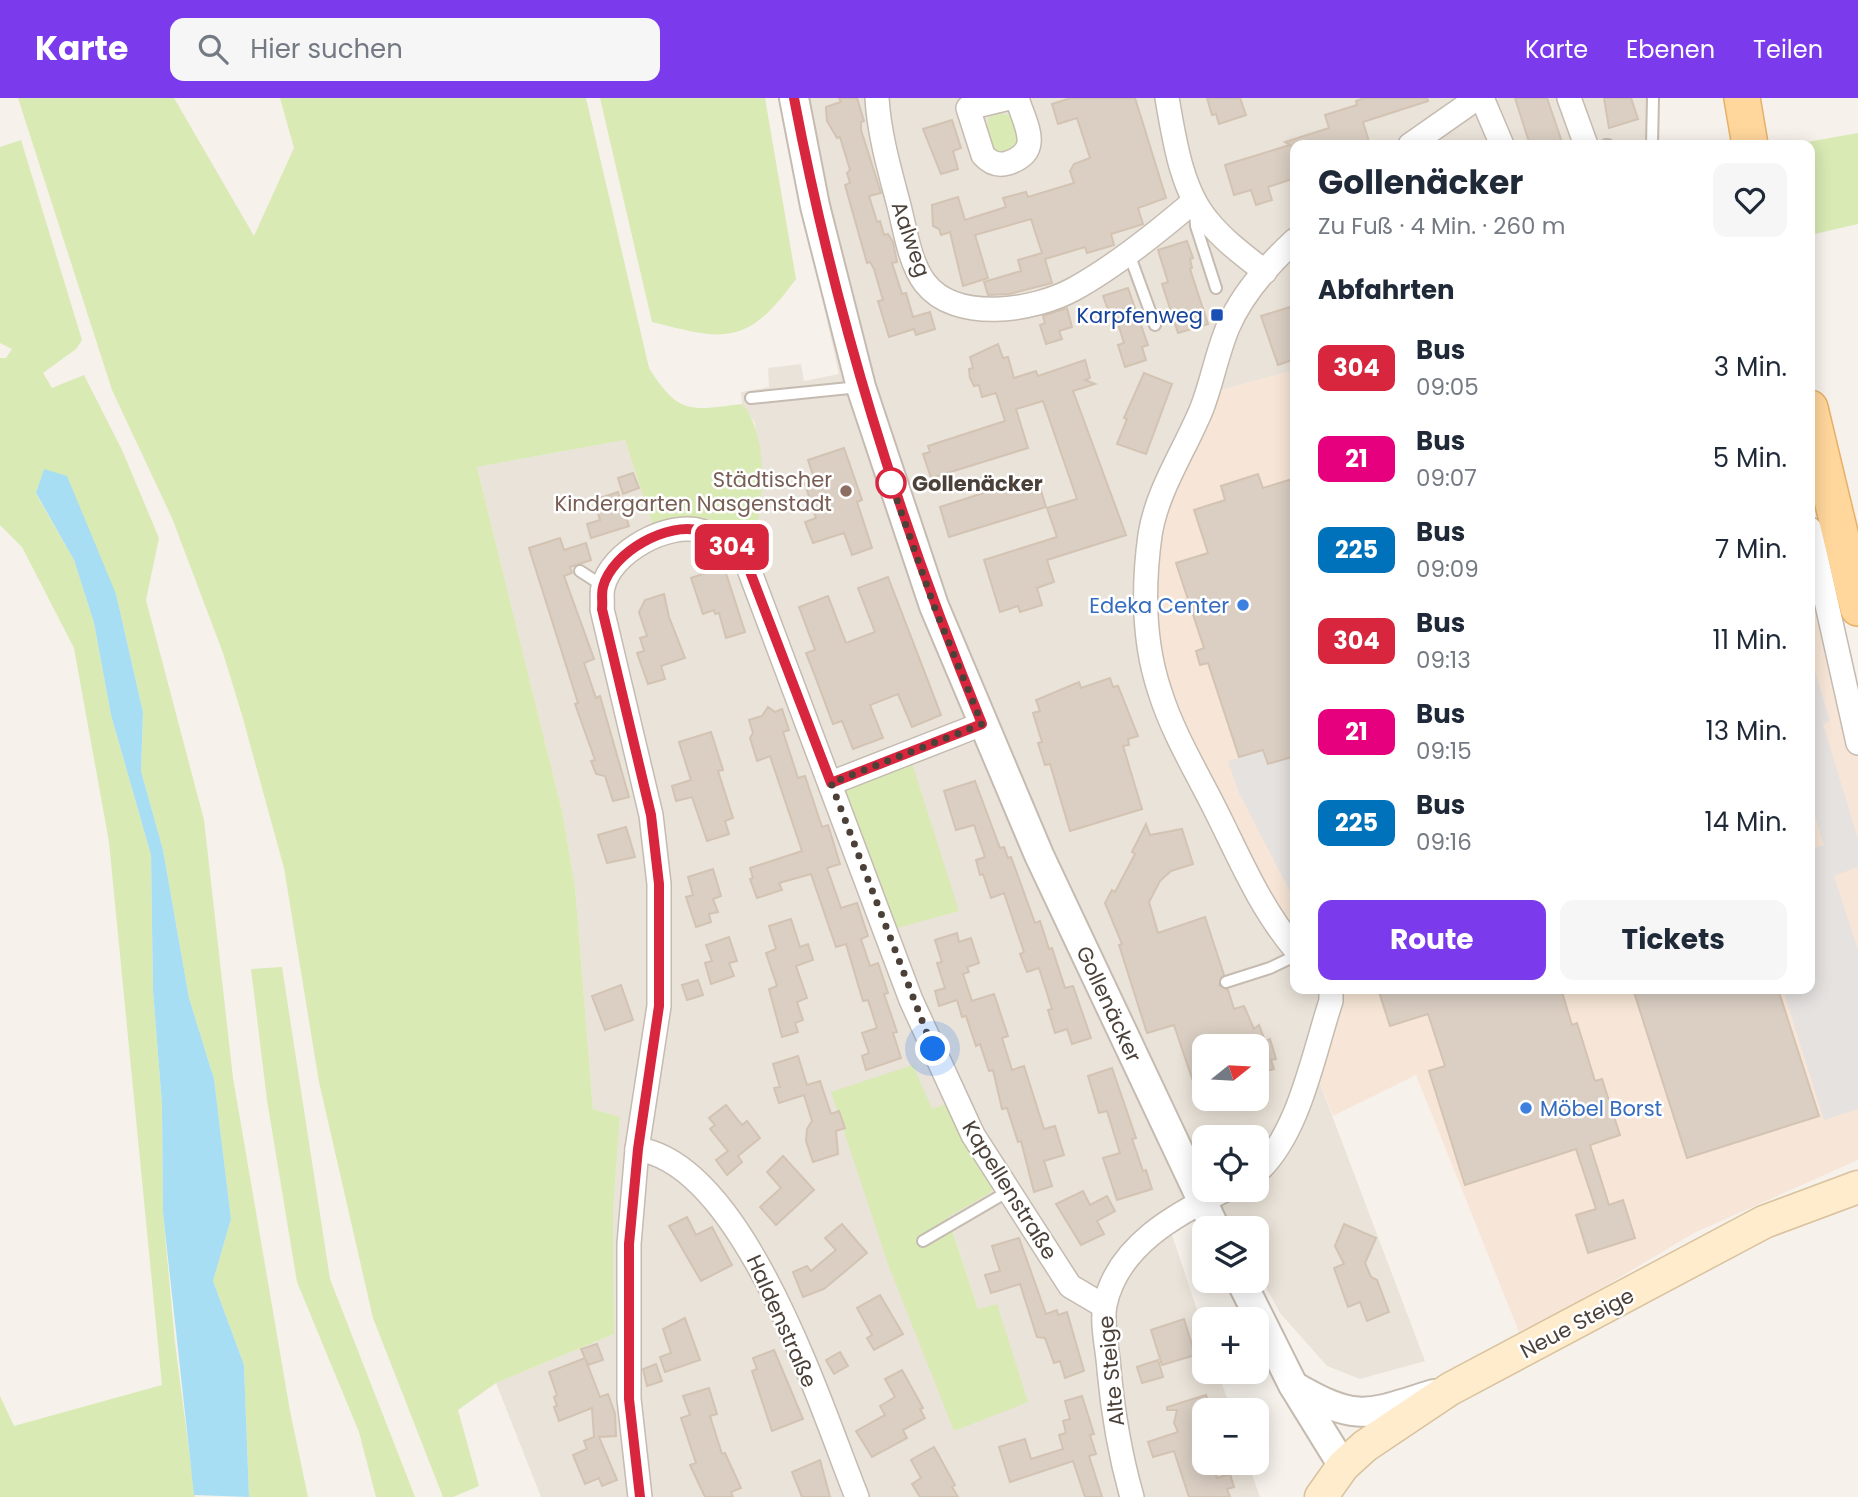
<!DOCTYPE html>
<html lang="de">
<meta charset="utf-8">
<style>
:root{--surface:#fff;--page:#f6f6f7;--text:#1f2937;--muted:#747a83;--accent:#7c3aed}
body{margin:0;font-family:Poppins,sans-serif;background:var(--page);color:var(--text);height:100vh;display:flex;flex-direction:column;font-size:26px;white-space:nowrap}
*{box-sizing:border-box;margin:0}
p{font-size:23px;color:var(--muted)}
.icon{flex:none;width:38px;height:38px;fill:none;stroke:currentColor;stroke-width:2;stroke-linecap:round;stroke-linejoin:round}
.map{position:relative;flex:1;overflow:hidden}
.details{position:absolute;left:1290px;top:42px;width:525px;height:854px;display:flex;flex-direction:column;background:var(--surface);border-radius:14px;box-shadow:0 4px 18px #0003}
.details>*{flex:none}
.badge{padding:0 14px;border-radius:10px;font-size:24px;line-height:46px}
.needle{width:46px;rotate:72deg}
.tools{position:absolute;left:1192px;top:936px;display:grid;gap:14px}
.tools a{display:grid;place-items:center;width:77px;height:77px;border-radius:14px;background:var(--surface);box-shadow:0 4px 18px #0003;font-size:35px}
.you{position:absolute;width:35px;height:35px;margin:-18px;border:5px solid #fff;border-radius:50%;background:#1a73e8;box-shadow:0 0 0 10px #1a73e833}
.map>.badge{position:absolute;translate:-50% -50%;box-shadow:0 0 0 4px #fff}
h2{padding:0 28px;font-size:26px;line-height:63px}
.round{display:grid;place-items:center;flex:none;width:74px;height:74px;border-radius:14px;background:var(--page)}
.overview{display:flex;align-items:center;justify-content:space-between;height:119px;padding:0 28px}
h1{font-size:33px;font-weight:700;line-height:52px}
.button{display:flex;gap:14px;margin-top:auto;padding:14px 28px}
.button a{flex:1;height:80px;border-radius:14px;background:var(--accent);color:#fff;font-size:28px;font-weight:700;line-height:80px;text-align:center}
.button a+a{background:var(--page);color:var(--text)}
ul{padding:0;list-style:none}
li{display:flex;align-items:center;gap:21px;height:91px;padding:0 28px}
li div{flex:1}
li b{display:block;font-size:26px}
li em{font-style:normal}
li .badge{min-width:77px;font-weight:700;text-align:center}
header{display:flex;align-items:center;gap:42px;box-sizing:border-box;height:98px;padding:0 35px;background:var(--accent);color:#fff}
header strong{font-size:33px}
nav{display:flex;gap:38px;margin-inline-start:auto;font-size:24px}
.search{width:490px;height:63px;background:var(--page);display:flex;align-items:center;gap:18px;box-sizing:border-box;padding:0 24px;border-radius:14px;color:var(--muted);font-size:26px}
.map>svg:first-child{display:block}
</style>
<header>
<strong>Karte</strong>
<div class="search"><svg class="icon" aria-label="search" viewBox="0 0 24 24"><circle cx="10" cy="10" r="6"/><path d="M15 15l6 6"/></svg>Hier suchen</div>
<nav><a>Karte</a><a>Ebenen</a><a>Teilen</a></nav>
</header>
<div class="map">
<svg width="1858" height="1399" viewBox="0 0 1858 1399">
<rect width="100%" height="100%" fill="#f6f1eb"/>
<!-- residential -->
<path fill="#eae3d9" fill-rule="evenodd" d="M783 0H1657L1655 47H1295V272L1207 296 1295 850V891H1330L1311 962 1425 1263 1360 1281 1327 1268 1280 1215 1257 1173 1256 1130H1215L1202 1104 1167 1122 1204 1233V1274H1218L1231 1312H1204V1365H1248L1260 1399H541L496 1285 614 1236 613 1113 620 1019 593 1011 575 788 562 713 477 369 625 342 652 425 698 418 725 425 740 433 750 445 762 405 761 367 755 325 742 306 741 294 769 289 768 270 801 266 804 283 839 276 803 116ZM1204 948H1256V1001H1204ZM932 1011 990 1095 948 1118 978 1211 997 1207 954 1333ZM1204 1040H1256V1092H1204Z"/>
<!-- commercial -->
<g fill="#f7e6d7">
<path d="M1295 272V850L1160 595 1150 437 1207 296Z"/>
<path d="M1810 431 1858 645V1062L1694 1135 1575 1206 1519 1234 1416 977 1333 1018 1311 962 1330 891H1810Z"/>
</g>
<!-- green -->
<g fill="#d9eab4">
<path d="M18 0H174L254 138 294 50 280 0H586L649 270C679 318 691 312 742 306 769 336 766 410 751 446 724 415 689 416 652 425L625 342 477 369 562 713 575 788 593 1011 620 1019 613 1113 614 1236 496 1285 458 1312 479 1388 453 1399H443L373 1220 319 984 284 770 242 617 223 555 172 420 112 292Z"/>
<path d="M600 0H765L796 181C747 248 727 243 652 224Z"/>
<path d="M1001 15 1012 18 1022 51 993 58 986 32 989 19Z"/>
<path d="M1858 35V126L1810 137V47H1790Z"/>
<path d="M21 42 82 242 76 251 43 275 52 290 84 277 122 352 159 440 146 502 204 722 233 980 290 1313 308 1399H249L244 1267 213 1183 231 1121 214 981 189 900 163 752 141 673 143 614 116 496 44 371 36 396 74 462 94 525 111 617 151 757 153 892 162 1007 163 1115 175 1245 195 1399H0V1298L14 1328 162 1287 109 744 74 550 22 449 0 427V260H6L12 251 0 245V49Z"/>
<path d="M909 656 959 813 886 833 831 685Z"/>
<path d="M282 869 330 1181 415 1399H376L359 1334 297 1184 267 1002 251 871Z"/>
<path d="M913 967 932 1011 949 1005 995 1087 990 1095 948 1119 978 1211 997 1206 1028 1304 954 1333 888 1166 831 994Z"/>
</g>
<!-- parking -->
<g fill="#e5e2e0">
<path d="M1810 558 1830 623 1823 626 1858 741V769L1834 778 1858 852V1011L1824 1022 1783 891H1810V752L1824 747 1810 702Z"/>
<path d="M1263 653 1268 667 1295 658V803L1239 695 1228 663Z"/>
</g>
<!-- water -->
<path fill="#a8def3" d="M44 371 67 378 116 496 143 614 141 673 163 752 189 900 214 981 231 1121 213 1183 244 1267 249 1399 194 1397 163 1115 162 1007 153 892 151 757 111 617 94 525 74 462 36 395Z"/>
<!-- building -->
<g fill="#dbcfc3" stroke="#d3c3b3" stroke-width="2">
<path d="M839 0H857L864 23 861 24V32L881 95 869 98 877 124 880 123 884 137 888 136 893 144 897 164 892 165 902 196 906 195 913 219 930 214 935 231 916 237 914 231 889 239 878 203 883 202 874 171 870 164 867 165 845 87 850 85 847 75 850 72 840 39 837 40 827 23 826 9 841 4Z"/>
<path d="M1071 0H1135L1166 100 1138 110 1143 126 1111 136 1114 147 1087 155 1085 149 1045 161 1052 185 1009 196 988 197 984 184 1021 173 1018 162 1042 155 1031 121 975 137 988 180 963 188 950 134 941 137 939 131 933 128 932 107 958 99 965 122 1006 109 1003 100 1026 94 1028 99 1074 85 1070 73 1074 66 1090 60 1077 20 1058 26 1052 6Z"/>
<path d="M1207 0H1240L1246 17 1219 26 1216 16 1212 17Z"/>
<path d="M1364 0H1427L1428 3 1363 24 1370 47H1295V80L1268 89 1272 102 1256 107 1251 92 1234 97 1225 67 1290 47 1285 44 1329 30 1325 17 1357 7 1356 3Z"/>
<path d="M1515 0H1547L1563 47H1530Z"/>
<path d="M1604 0H1631L1638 21 1609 30Z"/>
<path d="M952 22 961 50 953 53 958 71 941 76 923 31Z"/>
<path d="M1187 143 1193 160 1190 161 1192 170 1190 171 1208 226 1178 235 1162 186 1168 184 1158 152Z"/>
<path d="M1128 190 1148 247 1142 249 1146 262 1125 269 1118 247 1124 245 1115 216 1110 217 1103 198Z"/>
<path d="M1290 209 1295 223V261L1278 267 1261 218Z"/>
<path d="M1067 210 1072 229 1059 233 1062 241 1046 246 1040 227 1045 225 1043 218Z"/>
<path d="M998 246 1003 260 1008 259 1014 280 1036 273 1038 278 1085 262 1090 280 1085 282 1095 286 1073 293 1126 437 1047 462 1054 484 1037 490 1042 507 1020 514 1018 508 1000 514 984 462 1057 439 1047 410 1077 401 1043 303 1016 311 1028 350 931 380 923 356 930 354 928 348 1005 323 996 295 982 299 979 287 974 288 970 280 969 271 973 270 970 259Z"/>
<path d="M1144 275 1172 286 1146 356 1117 346 1127 321 1124 320Z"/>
<path d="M844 350 862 402 857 404 872 450 852 457 844 435 813 445 805 424 816 420 805 386 815 383 808 362Z"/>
<path d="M633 375 639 390 623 396 618 380Z"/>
<path d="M1258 376 1263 390 1295 380V658L1268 666 1263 652 1239 659 1208 565 1200 567 1196 553 1204 550 1176 465 1208 455 1194 412 1225 402 1221 388Z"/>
<path d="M1030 380 1033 388 1039 386 1046 409 949 439 940 409Z"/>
<path d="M618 394 629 428 591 440 587 426 600 422 594 402Z"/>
<path d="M560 440 564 452 586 445 591 462 570 469 572 475 564 478 594 561 584 565 596 600 600 598 629 699 613 703 605 678 596 676 591 663 595 662 575 606 578 605 529 450Z"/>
<path d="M724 469 745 534 726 540 719 515 715 516 714 512 703 516 691 480Z"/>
<path d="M888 479 941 617 912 629 898 596 870 607 883 640 853 651 842 623 833 626 815 578 806 555 815 552 799 509 828 498 846 545 875 534 858 490Z"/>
<path d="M664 496 669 519 685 560 661 568 665 581 648 586 637 555 644 553 640 540 647 538 639 514 645 502Z"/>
<path d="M1110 580 1113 589 1118 588 1138 638 1128 641 1129 647 1123 648 1142 711 1070 733 1050 666 1045 667 1038 645 1042 644 1033 615 1040 613 1036 602 1079 584 1081 590Z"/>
<path d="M768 609 775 614 782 611 789 632 783 634 798 680 805 678 822 729 828 727 840 766 827 770 841 810 857 805 868 838 861 841 870 868 878 865 888 895 884 896 897 934 893 935 901 960 866 972 862 958 869 955 862 935 877 930 868 902 863 903 846 846 836 849 811 776 779 785 782 792 757 800 750 781 753 780 750 770 802 753 770 658 757 663 750 640 753 635 749 622 762 618Z"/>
<path d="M711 634 723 672 718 673 733 720 725 723 729 736 707 743 692 699 676 703 672 688 691 682 679 644Z"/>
<path d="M975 683 1000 750 1004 749 1008 760 1011 759 1035 825 1040 823 1049 851 1052 850 1065 890 1073 888 1091 940 1072 946 1067 931 1055 935 1048 912 1052 911 1039 870 1027 874 1020 856 1024 854 1004 795 991 800 983 776 980 777 976 762 985 759 974 727 956 732 944 693Z"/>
<path d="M1146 726 1150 737 1182 731 1193 766 1171 773 1160 783 1149 804 1158 835 1205 819 1224 877 1219 887 1228 892 1234 911 1244 908 1254 931 1259 927 1265 943 1270 941 1276 961 1271 962 1274 971 1256 976V948H1204V1006L1201 1007 1174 927 1147 935 1119 847 1122 846 1105 805 1112 792 1115 794 1135 756 1132 754Z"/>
<path d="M626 729 635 759 607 765 598 737Z"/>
<path d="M713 771 721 798 713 801 718 814 709 816 711 824 696 829 686 799 693 797 688 779Z"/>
<path d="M791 821 800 849 808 846 813 862 796 868 807 900 797 904 803 922 795 925 798 934 782 939 769 891 777 888 766 855 776 851 769 828Z"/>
<path d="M957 835 959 844 971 840 979 865 967 869 969 874 963 876 972 903 994 896 1008 938 1002 940 1012 972 1024 968 1044 1031 1055 1028 1064 1057 1044 1063 1052 1088 1034 1094 1021 1043 1018 1044 1007 1010 1002 1011 993 972 989 973 980 946 976 948 966 918 962 919 957 902 939 908 935 893 945 890 937 865 942 864 935 842Z"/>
<path d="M729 839 737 863 729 865 734 878 711 886 705 865 712 863 706 847Z"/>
<path d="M698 882 703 897 687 902 682 887Z"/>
<path d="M621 887 633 922 605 932 592 898Z"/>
<path d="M1378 891H1561L1572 927 1577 925 1595 983 1602 981 1620 1037 1590 1047 1609 1107 1623 1102 1635 1140 1588 1155 1576 1117 1596 1111 1576 1051 1465 1087 1429 973 1445 968 1428 916 1390 928Z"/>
<path d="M1633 891H1778L1819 1018 1687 1060Z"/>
<path d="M798 958 807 987 820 983 831 1016 839 1013 845 1030 836 1033 838 1056 813 1064 806 1043 807 1031 812 1023 804 997 779 1005 774 990 780 989 773 966Z"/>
<path d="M1112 970 1136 1040 1132 1041 1143 1073 1146 1072 1152 1091 1117 1102 1103 1060 1120 1055 1107 1013 1099 1015 1088 978Z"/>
<path d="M726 1007 742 1027 747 1023 760 1040 738 1058 742 1064 727 1077 716 1062 728 1053 710 1031 715 1027 709 1020Z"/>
<path d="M783 1058 814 1092 776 1127 760 1109 781 1090 767 1074Z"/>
<path d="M1083 1093 1090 1107 1107 1098 1115 1113 1097 1123 1104 1136 1081 1147 1056 1106Z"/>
<path d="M687 1119 696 1137 712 1129 732 1167 701 1183 669 1128Z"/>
<path d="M842 1126 867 1155 824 1191 803 1199 793 1174 807 1168 811 1173 836 1152 825 1140Z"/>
<path d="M1344 1126 1376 1140 1365 1165 1371 1179 1377 1182 1389 1214 1367 1223 1360 1204 1348 1209 1334 1170 1344 1166 1335 1148Z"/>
<path d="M1019 1140 1046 1216 1057 1212 1058 1217 1067 1214 1084 1273 1065 1280 1060 1263 1054 1265 1045 1240 1037 1239 1020 1186 991 1195 985 1177 1000 1173 992 1148Z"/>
<path d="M880 1197 903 1236 874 1252 867 1240 872 1237 857 1210Z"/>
<path d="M685 1220 700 1262 665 1274 660 1259 671 1255 663 1231Z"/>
<path d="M1184 1221 1195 1257 1162 1267 1151 1232Z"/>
<path d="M597 1246 603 1262 588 1267 581 1251Z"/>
<path d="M774 1252 803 1321 772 1333 752 1273 757 1271 753 1260Z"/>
<path d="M840 1254 848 1268 834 1276 826 1262Z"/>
<path d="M585 1260 600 1299 608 1296 615 1316 616 1338 599 1339 617 1382 602 1388 599 1380 585 1386 573 1357 587 1351 584 1343 594 1339 592 1310 559 1323 554 1309 557 1308 554 1299 557 1297 549 1274Z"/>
<path d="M1158 1262 1163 1279 1142 1285 1137 1269Z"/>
<path d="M656 1266 662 1283 647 1288 643 1271Z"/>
<path d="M902 1272 923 1310 920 1311 925 1320 903 1332 907 1340 872 1359 856 1333 885 1317 880 1308 895 1299 885 1281Z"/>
<path d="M709 1290 717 1316 710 1318 722 1356 725 1355 741 1390 731 1394 733 1399H705L690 1367 696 1365 681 1320 690 1317 683 1298Z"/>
<path d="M1206 1297 1211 1312H1204V1365H1212L1217 1380 1230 1376 1234 1389 1227 1391 1230 1399H1189L1174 1353 1153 1359 1148 1344 1178 1334 1174 1325 1177 1312H1167V1309Z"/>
<path d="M1082 1298 1094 1336 1090 1337 1096 1356 1089 1358 1102 1399H1085L1073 1363 1010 1384 999 1349 1025 1341 1031 1361 1063 1351 1059 1337 1066 1335 1063 1323 1070 1321 1065 1303Z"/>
<path d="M934 1349 955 1387 952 1389 958 1399H920L912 1386 921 1380 911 1362Z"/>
<path d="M820 1362 830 1399H802L792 1374Z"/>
</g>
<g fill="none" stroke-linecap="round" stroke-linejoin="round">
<!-- service casing -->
<g stroke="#c5bbb0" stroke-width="14">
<g id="service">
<path d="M1606 47H1608"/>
<path d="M1652 47 1653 0"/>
<path d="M1195 113 1196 128 1216 190"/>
<path d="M1128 153 1155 227"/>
<path d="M751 300 859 289"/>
<path d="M580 473 603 488"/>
<path d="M1226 884 1270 870 1295 858"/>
<path d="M923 1143 1007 1094"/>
</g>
</g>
<!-- minor casing -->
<g stroke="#c5bbb0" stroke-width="26">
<g id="minor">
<path d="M877 0C879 35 889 70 898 104 905 130 909 164 925 185 956 225 1034 213 1074 191 1114 169 1159 133 1194 103"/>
<path d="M1009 0 968 10 983 57C990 65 998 68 1008 65 1044 53 1025 27 1017 0"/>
<path d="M1167 0C1174 39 1181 92 1208 123 1224 143 1245 158 1265 174"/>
<path d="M1482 0 1502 47"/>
<path d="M1569 0 1586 47"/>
<path d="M1410 47 1477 0"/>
<path d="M1295 142C1269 166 1242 196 1228 229 1217 255 1212 284 1202 310 1185 352 1157 392 1150 437 1143 488 1143 544 1160 594 1174 639 1201 681 1221 723 1243 768 1263 813 1295 851"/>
<path d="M1810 431 1858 645"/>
<path d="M831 685 982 626"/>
<path d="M637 1051C745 1066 821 1310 857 1399"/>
<path d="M1256 1075C1299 1037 1313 957 1331 903V891"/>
<path d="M640 1399 629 1301V1146L637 1051 659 908V786L651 717 602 511C603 504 601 496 603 489 611 454 668 423 701 433 718 438 731 448 744 458L911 902 973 1037 1070 1188 1104 1208"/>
<path d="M1132 1399C1120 1357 1113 1315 1109 1272 1108 1252 1101 1226 1105 1207 1117 1148 1176 1116 1225 1092"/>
</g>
</g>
<!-- tertiary casing -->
<g stroke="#c5bbb0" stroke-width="32">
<g id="tertiary">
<path d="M794 0 815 108 861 289 934 508 1039 757 1215 1130"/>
<path d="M1241 1183 1293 1287 1343 1368"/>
<path d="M1294 1288C1358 1325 1366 1317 1434 1296"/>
</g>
</g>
<!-- secondary casing -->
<g stroke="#d9c29d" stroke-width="35">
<path id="secondary" d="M1321 1399 1343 1368 1365 1348 1450 1291 1764 1124 1858 1089"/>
</g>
<!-- primary casing -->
<g stroke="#e7b068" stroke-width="38">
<g id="primary">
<path d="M1742 0 1750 47"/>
<path d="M1810 310 1858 510"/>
</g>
</g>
<!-- service -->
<use href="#service" stroke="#fff" stroke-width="10"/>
<!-- minor -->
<use href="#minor" stroke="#fff" stroke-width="23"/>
<!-- tertiary -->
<use href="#tertiary" stroke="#fff" stroke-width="28"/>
<!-- secondary -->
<use href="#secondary" stroke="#ffeccc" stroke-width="32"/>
<!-- primary -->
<use href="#primary" stroke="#ffd69b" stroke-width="35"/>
</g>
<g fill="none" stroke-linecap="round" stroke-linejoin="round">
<!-- line casing -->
<g stroke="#fff" stroke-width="16">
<path id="line" d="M640 1399 629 1301V1146L638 1051 659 908V786L651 717 602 511C603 504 601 496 603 489 612 454 668 423 701 433 718 438 731 448 744 458L831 685 982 626C897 418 836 221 794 0"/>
</g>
<!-- line -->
<use href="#line" stroke="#d7263d" stroke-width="10"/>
<!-- walk -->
<path stroke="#4b4139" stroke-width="7" stroke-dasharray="0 12.6" d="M891 385 890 382 934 508 982 626 831 685 933 951"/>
</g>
<!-- markers -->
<rect fill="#1a4fb4" stroke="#fff" stroke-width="2.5" x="1210" y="210" width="14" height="14" rx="3.5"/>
<circle fill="#fff" stroke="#d7263d" stroke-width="3.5" cx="891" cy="385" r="14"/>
<circle fill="#8d6e63" stroke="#fff" stroke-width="2.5" cx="846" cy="393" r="7"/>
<g fill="#3f7fe0" stroke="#fff" stroke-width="2.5">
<circle cx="1243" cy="507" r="7"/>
<circle cx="1526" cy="1010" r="7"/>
</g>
<g text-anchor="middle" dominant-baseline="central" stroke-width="5" stroke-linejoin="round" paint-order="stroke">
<!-- street labels -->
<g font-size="21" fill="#4b4139" stroke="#fff">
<text transform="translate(911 141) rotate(71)">Aalweg</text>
<text transform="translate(1109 906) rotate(65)">Gollenäcker</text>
<text transform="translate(1010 1092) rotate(58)">Kapellenstraße</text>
<text transform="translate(782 1223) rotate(66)">Haldenstraße</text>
<text transform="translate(1577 1225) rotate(-28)">Neue Steige</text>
<text transform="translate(1111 1273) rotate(-96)">Alte Steige</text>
</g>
<!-- transit labels -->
<g font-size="21" fill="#164399" stroke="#fff" text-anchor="end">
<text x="1203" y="217">Karpfenweg</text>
</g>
<!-- education labels -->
<g font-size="21" fill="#785e54" stroke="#fff" text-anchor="end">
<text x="832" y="381">Städtischer<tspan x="832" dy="24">Kindergarten Nasgenstadt</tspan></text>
</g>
<!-- stop labels -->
<g font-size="21" font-weight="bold" fill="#4b4139" stroke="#fff" text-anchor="start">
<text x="912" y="385">Gollenäcker</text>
</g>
<!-- shop labels -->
<g font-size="21" fill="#366cbe" stroke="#fff" text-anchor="end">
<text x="1229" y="507">Edeka Center</text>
<text x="1540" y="1010" text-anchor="start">Möbel Borst</text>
</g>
</g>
</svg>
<div class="tools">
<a><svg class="needle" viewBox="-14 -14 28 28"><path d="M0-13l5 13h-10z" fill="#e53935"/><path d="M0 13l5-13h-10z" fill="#747a83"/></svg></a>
<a><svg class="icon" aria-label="locate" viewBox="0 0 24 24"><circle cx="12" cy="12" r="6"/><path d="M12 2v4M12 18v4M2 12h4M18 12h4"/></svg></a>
<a><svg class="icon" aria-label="layers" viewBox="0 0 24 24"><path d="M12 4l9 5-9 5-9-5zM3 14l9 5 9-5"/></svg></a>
<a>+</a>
<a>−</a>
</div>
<div class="you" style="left:933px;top:951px"></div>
<b class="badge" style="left:732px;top:449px;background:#d7263d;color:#fff">304</b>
<section class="details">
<div class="overview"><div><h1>Gollenäcker</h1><p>Zu Fuß · 4 Min. · 260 m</p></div><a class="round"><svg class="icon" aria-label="heart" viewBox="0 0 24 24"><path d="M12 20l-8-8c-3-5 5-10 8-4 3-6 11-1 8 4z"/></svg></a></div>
<h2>Abfahrten</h2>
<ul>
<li><span class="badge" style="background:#d7263d;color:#fff">304</span><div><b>Bus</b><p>09:05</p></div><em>3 Min.</em></li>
<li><span class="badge" style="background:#e6007e;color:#fff">21</span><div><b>Bus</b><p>09:07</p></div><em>5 Min.</em></li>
<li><span class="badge" style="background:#0072bc;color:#fff">225</span><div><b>Bus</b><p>09:09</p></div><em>7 Min.</em></li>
<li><span class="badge" style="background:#d7263d;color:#fff">304</span><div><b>Bus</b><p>09:13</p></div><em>11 Min.</em></li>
<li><span class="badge" style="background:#e6007e;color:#fff">21</span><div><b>Bus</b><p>09:15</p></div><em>13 Min.</em></li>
<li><span class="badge" style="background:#0072bc;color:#fff">225</span><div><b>Bus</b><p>09:16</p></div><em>14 Min.</em></li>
</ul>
<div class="button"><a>Route</a><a>Tickets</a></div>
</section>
</div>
